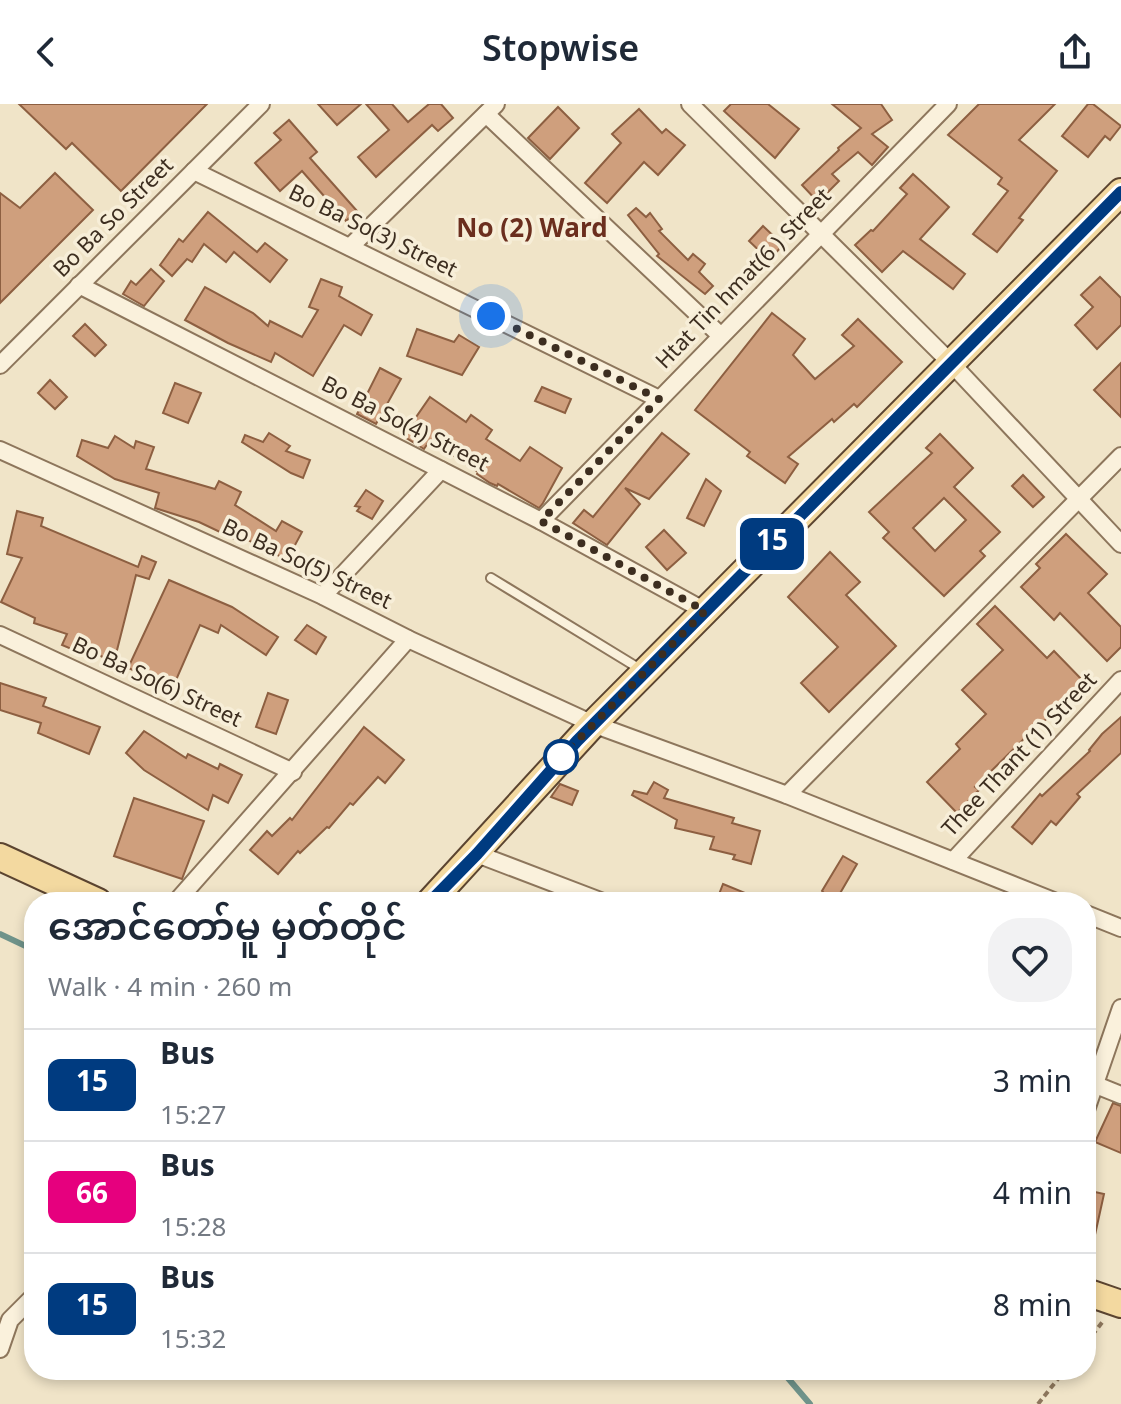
<!DOCTYPE html>
<meta charset="utf-8">
<style>
:root{--surface:#fff;--page:#f2f2f3;--text:#1f2937;--muted:#747a83;--line:#e0e1e3}
body{margin:0;font-family:Georgia,"Noto Sans Myanmar",serif;background:var(--page);color:var(--text);height:100vh;display:flex;flex-direction:column;font-size:30px;white-space:nowrap}
*{box-sizing:border-box;margin:0}
p{font-size:26px;color:var(--muted)}
.icon{flex:none;width:44px;height:44px;fill:none;stroke:currentColor;stroke-width:2;stroke-linecap:round;stroke-linejoin:round}
.map{position:relative;flex:1;overflow:hidden}
.panel{position:absolute;left:24px;top:788px;width:1072px;height:488px;display:flex;flex-direction:column;background:var(--surface);border-radius:32px;box-shadow:0 4px 12px #0003}
.panel>*{flex:none}
.badge{padding:0 16px;border-radius:12px;font-size:28px;line-height:52px}
.you{position:absolute;width:40px;height:40px;margin:-20px;border:6px solid #fff;border-radius:50%;background:#1a73e8;box-shadow:0 0 0 12px #1a73e833}
.map>.badge{position:absolute;translate:-50% -50%;box-shadow:0 0 0 4px #fff}
.round{display:grid;place-items:center;flex:none;width:84px;height:84px;border-radius:32px;background:var(--page)}
.headline{display:flex;align-items:center;justify-content:space-between;height:136px;padding:0 24px}
h1{font-size:38px;font-weight:600;line-height:60px}
ul{padding:0;list-style:none}
li{display:flex;align-items:center;gap:24px;height:112px;padding:0 24px;border-top:2px solid var(--line)}
li div{flex:1}
li b{display:block;font-size:30px}
li em{font-style:normal}
li .badge{min-width:88px;font-weight:700;text-align:center}
header{display:flex;justify-content:space-between;align-items:center;height:104px;padding:0 24px;background:var(--surface);font-size:36px;font-weight:600}
.map>svg:first-child{display:block}
</style>
<header><svg class="icon" aria-label="back" viewBox="0 0 24 24"><path d="M15 5l-7 7 7 7"/></svg>Stopwise<svg class="icon" aria-label="share" viewBox="0 0 24 24"><path d="M12 15V3M7 8l5-5 5 5M5 13v7h14v-7"/></svg></header>
<div class="map">
<svg width="1121" height="1300" viewBox="0 0 1121 1300">
<rect width="100%" height="100%" fill="#f0e4c8"/>
<g fill="none" stroke-linecap="round" stroke-linejoin="round">
<!-- stream -->
<g stroke="#6f938a" stroke-width="6">
<path d="M0 830 34 846"/>
<path d="M781 1266 810 1300"/>
</g>
</g>
<!-- building -->
<g fill="#cf9f7d" stroke="#8d5f41" stroke-width="2" fill-rule="evenodd">
<path d="M19 0H207L121 87 72 39 66 45Z"/>
<path d="M318 0H361L337 21Z"/>
<path d="M366 0H392L408 18 429 0H441L453 14 438 27 432 21 376 73 358 53 389 26Z"/>
<path d="M731 0H768L799 25 775 54 724 7Z"/>
<path d="M832 0H881L892 16 872 30 888 43 872 61 858 48 832 70 839 77 818 98 802 81 839 46 838 44 861 24Z"/>
<path d="M979 0H1055L1019 36 1057 67 1019 114 1023 116 997 148 973 130 1008 87 998 80 1002 74 948 31Z"/>
<path d="M1088 0H1093L1121 22 1110 36 1105 32 1088 53 1062 32Z"/>
<path d="M558 3 579 24 550 55 528 34Z"/>
<path d="M639 5 662 29 666 25 685 41 658 71 644 58 607 99 585 79 621 39 612 30Z"/>
<path d="M289 16 317 48 310 54 357 107 346 117 302 67 280 87 255 59 281 36 274 29Z"/>
<path d="M55 69 93 106 0 199V89L20 104Z"/>
<path d="M913 70 949 103 920 135 965 170 953 185 903 147 882 168 855 141 871 126 873 127 907 90 900 84Z"/>
<path d="M636 104 646 113 650 109 662 125 659 127 688 156 693 150 705 160 699 168 713 182 705 190 657 152 659 150 628 111Z"/>
<path d="M208 108 257 148 265 139 287 156 270 178 234 148 226 158 204 140 192 158 187 155 172 172 160 161 179 135 183 138Z"/>
<path d="M763 122 783 141 769 156 749 137Z"/>
<path d="M151 165 164 177 144 202 123 190 131 177 136 181Z"/>
<path d="M1100 173 1121 194V221L1097 245 1075 221 1093 203 1081 191Z"/>
<path d="M321 175 342 183 339 192 372 211 361 231 344 221 313 272 275 249 271 258 228 239 185 216 205 183 253 209 268 222 270 217 302 233 318 206 309 203Z"/>
<path d="M772 209 805 235 793 251 815 275 854 242 842 231 858 215 902 258 857 303 854 300 834 318 832 315 788 353 798 360 785 379 747 352 750 348 695 306Z"/>
<path d="M85 220 106 241 95 252 73 232Z"/>
<path d="M417 225 454 238 459 231 479 243 462 271 407 252Z"/>
<path d="M1121 259V313L1094 286Z"/>
<path d="M380 264 401 275 376 320 357 310Z"/>
<path d="M50 276 67 293 55 305 38 289Z"/>
<path d="M175 279 201 289 188 319 163 309Z"/>
<path d="M542 283 571 295 565 309 535 297Z"/>
<path d="M430 293 466 318 471 311 492 326 486 335 520 357 530 343 562 364 543 399 539 404 498 380 497 382 490 379 477 370 478 368 430 336 424 345 403 332Z"/>
<path d="M269 329 290 342 286 347 310 356 303 374 291 369 242 338 245 331 263 338Z"/>
<path d="M662 329 689 350 649 395 625 384 640 400 607 441 573 419 584 406 593 413Z"/>
<path d="M940 330 973 364 954 383 1000 428 980 447 985 452 944 492 883 434 889 428 869 408 932 349 926 344ZM944 394 966 416 935 447 913 424Z"/>
<path d="M115 332 134 344 136 337 154 343 146 365 215 385 219 377 241 388 235 401 276 427 282 417 302 428 287 456 244 434 241 438 199 418 155 404 159 389 115 375 77 352 82 336 108 344Z"/>
<path d="M1023 371 1044 393 1033 403 1012 382Z"/>
<path d="M706 375 721 387 704 422 687 414Z"/>
<path d="M366 386 383 397 372 415 357 407 360 403 355 402Z"/>
<path d="M17 407 43 414 41 422 138 463 142 452 156 458 149 475 136 471 114 558 83 544 81 549 62 541 67 530 34 519 35 514 1 498 22 454 7 450Z"/>
<path d="M664 426 686 449 667 466 646 443Z"/>
<path d="M1066 430 1107 470 1088 489 1121 523V543L1107 557 1060 509 1054 516 1021 483 1040 464 1036 460Z"/>
<path d="M830 448 860 478 846 491 896 542 829 608 801 579 838 543 788 493Z"/>
<path d="M169 476 232 503 278 533 266 551 221 521 218 529 200 521 173 583 128 564Z"/>
<path d="M995 502 1047 554 1054 547 1088 582 1068 602 1064 598 1040 621 1039 620 975 683 979 686 957 709 927 678 960 645 956 640 986 610 962 586 1003 546 977 520Z"/>
<path d="M307 521 326 533 316 550 295 536Z"/>
<path d="M0 579 46 594 43 602 100 623 89 650 38 629 41 619 0 606Z"/>
<path d="M268 589 288 596 276 630 256 623Z"/>
<path d="M1121 613V649L1077 690 1080 693 1056 721 1051 717 1032 740 1012 723 1040 690 1042 692 1090 647 1089 646 1102 630Z"/>
<path d="M364 623 404 656 385 679 378 673 353 701 350 699 329 724 327 723 300 749 298 747 278 770 250 746 267 727 272 732 290 714 292 716Z"/>
<path d="M144 627 186 654 188 650 218 665 220 660 242 671 228 699 213 691 208 706 144 666 126 649Z"/>
<path d="M654 678 668 686 664 694 734 714 732 719 760 727 751 760 733 755 735 751 710 745 714 733 675 724 677 716 632 691 634 687 647 690Z"/>
<path d="M560 680 578 687 572 701 551 693Z"/>
<path d="M134 694 204 717 182 775 114 752Z"/>
<path d="M843 752 857 760 835 798H832L822 787Z"/>
<path d="M723 780 767 798H716Z"/>
<path d="M1113 999 1121 1002V1049L1095 1038Z"/>
<path d="M1086 1086 1104 1090 1093 1140H1086Z"/>
</g>
<g fill="none" stroke-linecap="round" stroke-linejoin="round">
<!-- service casing -->
<g stroke="#8d765c" stroke-width="12">
<path id="service" d="M491 474 640 565"/>
</g>
<!-- minor casing -->
<g stroke="#8d765c" stroke-width="20">
<g id="minor">
<path d="M690 0 951 259 1121 440"/>
<path d="M486 10 721 232"/>
<path d="M194 67 659 295"/>
<path d="M350 143 496 0"/>
<path d="M79 181 541 417 705 507"/>
<path d="M0 261 261 0"/>
<path d="M0 346 323 492 408 535 593 620 787 691 1056 798"/>
<path d="M541 417 948 0"/>
<path d="M323 492 441 366"/>
<path d="M0 531 293 668"/>
<path d="M787 691 1121 352"/>
<path d="M477 750 603 798"/>
<path d="M953 757 1121 576"/>
<path d="M176 798 408 535"/>
<path d="M1086 810 1121 824"/>
<path d="M1086 977 1121 991"/>
<path d="M1086 1006 1121 904"/>
<path d="M0 1245 10 1216 34 1192"/>
</g>
</g>
<!-- primary casing -->
<g stroke="#5b4430" stroke-width="30">
<g id="primary">
<path d="M0 753 98 798"/>
<path d="M430 798 593 620 1121 88"/>
<path d="M1086 1188 1121 1200"/>
</g>
</g>
<!-- path -->
<g stroke="#8d765c" stroke-width="4" stroke-dasharray="6 4" stroke-linecap="butt">
<path d="M1086 1239 1104 1216"/>
<path d="M1038 1300 1065 1266"/>
</g>
<!-- service -->
<use href="#service" stroke="#faf1dc" stroke-width="8"/>
<!-- minor -->
<use href="#minor" stroke="#faf1dc" stroke-width="16"/>
<!-- primary -->
<use href="#primary" stroke="#f3d9a0" stroke-width="26"/>
</g>
<g fill="none" stroke-linecap="round" stroke-linejoin="round">
<!-- line casing -->
<g stroke="#fff" stroke-width="18">
<path id="line" d="M430 798 477 750 577 637 1121 88"/>
</g>
<!-- line -->
<use href="#line" stroke="#003b80" stroke-width="12"/>
<!-- walk -->
<path stroke="#3d2e20" stroke-width="8" stroke-dasharray="0 14.4" d="M491 212 659 295 541 417 705 507 561 653"/>
</g>
<!-- markers -->
<circle fill="#fff" stroke="#003b80" stroke-width="4" cx="561" cy="653" r="16"/>
<g text-anchor="middle" dominant-baseline="central" stroke-width="7" stroke-linejoin="round" paint-order="stroke">
<!-- street labels -->
<g font-size="22" fill="#3d2e20" stroke="#f7eed8">
<text transform="translate(115 115) rotate(-45)">Bo Ba So Street</text>
<text transform="translate(372 129) rotate(26)">Bo Ba So(3) Street</text>
<text transform="translate(745 176) rotate(-46)">Htat Tin hmat(6 ) Street</text>
<text transform="translate(404 322) rotate(27)">Bo Ba So(4) Street</text>
<text transform="translate(306 462) rotate(25)">Bo Ba So(5) Street</text>
<text transform="translate(156 580) rotate(25)">Bo Ba So(6) Street</text>
<text transform="translate(1021 652) rotate(-47)">Thee Thant (1) Street</text>
</g>
<!-- quarter labels -->
<g font-size="26" font-weight="bold" fill="#6b2e1e" stroke="#f7eed8">
<text x="532" y="127">No (2) Ward</text>
</g>
</g>
</svg>
<div class="you" style="left:491px;top:212px"></div>
<b class="badge" style="left:772px;top:440px;background:#003b80;color:#fff">15</b>
<section class="panel">
<div class="headline"><div><h1>အောင်တော်မူ မှတ်တိုင်</h1><p>Walk · 4 min · 260 m</p></div><a class="round"><svg class="icon" aria-label="heart" viewBox="0 0 24 24"><path d="M12 20l-8-8c-3-5 5-10 8-4 3-6 11-1 8 4z"/></svg></a></div>
<ul>
<li><span class="badge" style="background:#003b80;color:#fff">15</span><div><b>Bus</b><p>15:27</p></div><em>3 min</em></li>
<li><span class="badge" style="background:#e6007e;color:#fff">66</span><div><b>Bus</b><p>15:28</p></div><em>4 min</em></li>
<li><span class="badge" style="background:#003b80;color:#fff">15</span><div><b>Bus</b><p>15:32</p></div><em>8 min</em></li>
</ul>
</section>
</div>
